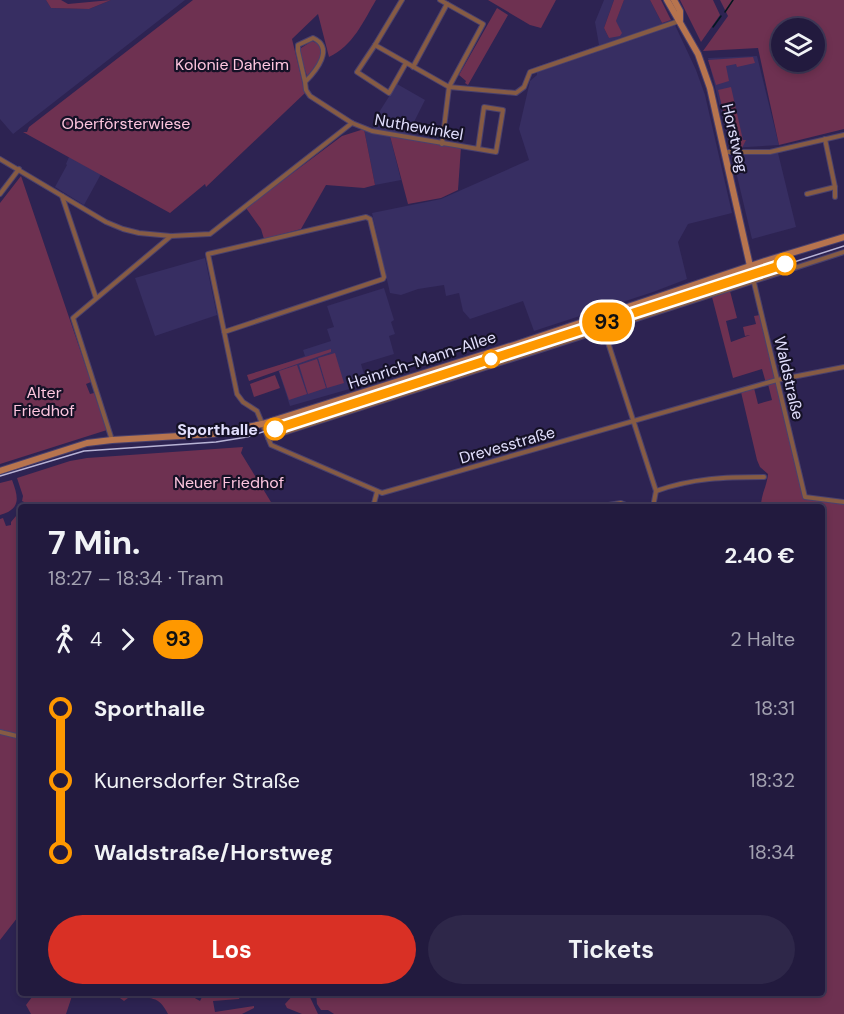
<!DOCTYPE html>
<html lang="de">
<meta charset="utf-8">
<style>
:root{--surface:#221a3e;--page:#2e2749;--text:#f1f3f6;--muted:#a2a1b0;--line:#3f3858;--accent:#d93025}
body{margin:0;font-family:"DM Sans",sans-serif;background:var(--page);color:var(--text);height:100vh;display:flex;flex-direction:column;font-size:22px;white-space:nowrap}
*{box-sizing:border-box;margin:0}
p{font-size:20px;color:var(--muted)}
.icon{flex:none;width:33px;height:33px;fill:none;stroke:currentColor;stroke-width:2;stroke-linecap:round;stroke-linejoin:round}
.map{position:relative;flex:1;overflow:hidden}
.side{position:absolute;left:18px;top:504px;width:807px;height:492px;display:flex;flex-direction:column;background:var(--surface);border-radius:6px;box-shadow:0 3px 9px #0003,0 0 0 2px var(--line)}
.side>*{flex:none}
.badge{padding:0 12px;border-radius:20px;font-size:21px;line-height:39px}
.controls{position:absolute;left:771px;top:18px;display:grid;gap:12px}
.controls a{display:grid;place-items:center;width:54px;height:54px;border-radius:50%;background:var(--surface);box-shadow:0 3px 9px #0003,0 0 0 2px var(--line);font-size:30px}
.map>.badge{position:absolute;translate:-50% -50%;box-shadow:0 0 0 3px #fff}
.legs{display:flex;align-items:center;gap:9px;height:66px;padding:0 30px;font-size:20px}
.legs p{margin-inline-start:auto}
.summary{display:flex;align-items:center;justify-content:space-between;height:102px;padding:0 30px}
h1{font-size:33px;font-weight:700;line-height:45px}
.button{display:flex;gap:12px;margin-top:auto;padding:12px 30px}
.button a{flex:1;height:69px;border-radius:36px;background:var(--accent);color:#fff;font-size:24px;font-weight:700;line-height:69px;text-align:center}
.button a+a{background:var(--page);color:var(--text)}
ul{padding:0 30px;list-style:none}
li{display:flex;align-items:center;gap:21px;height:72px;font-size:22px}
li i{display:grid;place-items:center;width:9px;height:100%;margin:0 8px;background:currentColor}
li i::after{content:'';width:15px;height:15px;margin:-8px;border:4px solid;border-radius:50%;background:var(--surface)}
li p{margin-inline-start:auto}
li:first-child i{background:linear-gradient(#0000 50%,currentColor 0)}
li:last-child i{background:linear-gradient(currentColor 50%,#0000 0)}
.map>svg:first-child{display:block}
</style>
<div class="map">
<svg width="844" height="1014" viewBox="0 0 844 1014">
<rect width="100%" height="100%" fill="#2d2352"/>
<!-- built -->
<g fill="#372e62">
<path d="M0 0H46L51 8 89 9 111 0H185L13 134 0 119Z"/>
<path d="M604 0H614L604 28 609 38 624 0H650L662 23 671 20 675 25 696 70 705 95 732 213 688 224 678 242 687 279 653 292 534 331 523 301 470 319 463 311 459 293 446 296 444 285 418 289 401 295 390 293 372 213 441 199 529 160 519 129 530 81 537 75 536 67 599 45 595 22Z"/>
<path d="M757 56 779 145 730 148 708 58Z"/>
<path d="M397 84 425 100 407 136 373 129 376 117Z"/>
<path d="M364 129 390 136 401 180 375 185Z"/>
<path d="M778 153 796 227 752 239 732 155H770Z"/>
<path d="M69 157 101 174 84 205 55 187 67 165 66 164Z"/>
<path d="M205 258 217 315 155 336 135 278Z"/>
<path d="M384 288 394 320 391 322 395 334 389 336 394 354 361 364 367 384 290 406 277 366 305 356 303 350 331 341 327 329 334 327 327 306Z"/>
</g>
<!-- green -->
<g fill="#6e3151" fill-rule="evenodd">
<path d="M46 0H61L68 4 111 0 89 9 51 8Z"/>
<path d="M193 0H376C363 22 353 46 329 57L318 14 292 39 305 93 206 187 205 184 170 213 23 132H27L29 127Z"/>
<path d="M488 0H556L541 28 530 25Z"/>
<path d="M614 0H624L616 21 622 33 620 36 609 38 604 28Z"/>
<path d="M650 0H661L671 20 662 23Z"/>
<path d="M680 0H713L720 15 701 42Z"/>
<path d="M720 0H844V129L779 145 758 48 703 51 728 16ZM814 28V62H782V28Z"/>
<path d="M497 8 508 15 468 85 465 83 466 81 459 75Z"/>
<path d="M312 41C331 48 316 66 307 76L300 54 301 48Z"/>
<path d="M753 57 755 63 737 67 736 64 726 66 729 81 716 85 708 60Z"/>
<path d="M731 87 743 140H746L742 148H732L718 90Z"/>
<path d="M364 129 375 185 364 188 326 185 301 229 264 239 261 229 246 208 342 136Z"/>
<path d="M390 136 461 147 458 190 441 198 408 204Z"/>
<path d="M21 176 91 382 86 384 90 394 94 393 107 430 0 464V203Z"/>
<path d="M730 291 737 318 726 321 731 342 750 335 745 336 743 327 756 324 754 316 760 315 777 380 766 383 762 369 733 378 712 297Z"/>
<path d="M331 349V352L249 381 247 375Z"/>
<path d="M335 353 344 383 327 388 318 358Z"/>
<path d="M317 359 326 388 308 394 299 365Z"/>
<path d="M297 365 307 394 289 400 279 371Z"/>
<path d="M275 375 280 388 254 397 250 384Z"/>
<path d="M777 382 803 497 844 503V1014H334L328 1010H321L317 1004 316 993H822V507H757L761 506C761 494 767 486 768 474L760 467 757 460 741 392 754 388 758 404 772 400 768 384Z"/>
<path d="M243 447 241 453 274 507H24L26 503 22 501 23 496 17 478 70 461 87 458Z"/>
<path d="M12 480C18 496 22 509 0 515V483Z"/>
<path d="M21 510V913L0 940V519L3 518 6 526 11 525V522Z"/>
<path d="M35 993H73L66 1014H31L26 1005Z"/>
<path d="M113 993H186L200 1001 204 993H242L239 999 213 1001 215 1012 254 1006V1008L242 1014H168C158 994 151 1000 132 995L124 1001Z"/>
<path d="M295 993H308L318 1014H302L287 1008 285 1004Z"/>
</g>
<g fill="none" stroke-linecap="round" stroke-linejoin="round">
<!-- stream -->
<g stroke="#05171f" stroke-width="1.5">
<path d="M725 12 733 0"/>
<path d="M713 27 721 16"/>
</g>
<!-- street casing -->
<g stroke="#4a416d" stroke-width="6">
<g id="street">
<path d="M402 0 375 45 357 72 389 93 406 63"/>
<path d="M440 0 483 24 449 87 442 144"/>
<path d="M375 45 449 87 516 93 524 87 530 72 679 21"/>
<path d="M413 67 447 4"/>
<path d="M305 82 298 51V45L313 38C335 48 316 71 305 82L306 90 310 96 352 123 372 131 496 152 503 110 484 107 478 149"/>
<path d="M825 139 835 187V197"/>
<path d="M725 152H770L844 135"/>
<path d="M0 159 106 222 123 229 139 233 171 236 210 234 352 123"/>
<path d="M0 194 19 169"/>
<path d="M807 194 835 187"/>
<path d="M62 196 96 298"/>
<path d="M750 266 805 497 844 502"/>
<path d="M604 330 656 491 653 507"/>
<path d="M224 332 383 279 384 277 370 219 366 217 208 254 237 394 243 402 257 411 271 445 382 493 777 380 844 367"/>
<path d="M268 438 844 252"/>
<path d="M112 440 73 318 171 236"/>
<path d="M656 491C693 478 725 477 764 477"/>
<path d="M373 507 377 492"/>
<path d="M596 507 621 503 631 507"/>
<path d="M0 732 21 737"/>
</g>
</g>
<!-- secondary casing -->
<g stroke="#4a416d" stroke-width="8">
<g id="secondary">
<path d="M667 0 698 54 710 88 750 266"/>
<path d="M674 0 680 11V20"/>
<path d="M0 471 87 443 112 440 213 434 262 424 514 345 765 261 844 237"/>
</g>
</g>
<!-- street -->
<use href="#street" stroke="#865b44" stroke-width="4"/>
<!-- secondary -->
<use href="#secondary" stroke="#b7744e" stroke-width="6"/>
<!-- tram -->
<path stroke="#b8b3d5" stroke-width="1.5" d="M0 476 84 451 216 442 247 437 844 246"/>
</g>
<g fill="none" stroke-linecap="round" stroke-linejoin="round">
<!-- line-1 casing -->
<g stroke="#fff" stroke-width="14">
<path id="line-1" d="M275 429 785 264"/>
</g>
<!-- line-1 -->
<use href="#line-1" stroke="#fe9800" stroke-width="9"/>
</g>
<!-- markers -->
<g fill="#fff" stroke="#fe9800" stroke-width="3">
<circle cx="785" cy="264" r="10"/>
<circle cx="491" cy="359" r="8"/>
<circle cx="275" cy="429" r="10"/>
</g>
<g text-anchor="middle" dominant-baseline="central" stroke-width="4.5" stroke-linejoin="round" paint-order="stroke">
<!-- park labels -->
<g font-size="16" fill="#fdc5de" stroke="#151126">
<text x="232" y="64">Kolonie Daheim</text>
<text x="126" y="123">Oberförsterwiese</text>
<text x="44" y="392">Alter<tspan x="44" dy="18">Friedhof</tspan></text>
<text x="229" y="482">Neuer Friedhof</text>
</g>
<!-- street labels -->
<g font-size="16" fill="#e2dffd" stroke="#151126">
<text transform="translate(419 127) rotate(10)">Nuthewinkel</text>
<text transform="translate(735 138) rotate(77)">Horstweg</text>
<text transform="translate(422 360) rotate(-18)">Heinrich-Mann-Allee</text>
<text transform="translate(789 378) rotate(77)">Waldstraße</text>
<text transform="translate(507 445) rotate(-16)">Drevesstraße</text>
</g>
<!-- stop labels -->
<g font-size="16" font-weight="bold" fill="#e2dffd" stroke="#151126" text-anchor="end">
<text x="258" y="429">Sporthalle</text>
</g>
</g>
</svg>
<div class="controls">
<a><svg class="icon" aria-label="layers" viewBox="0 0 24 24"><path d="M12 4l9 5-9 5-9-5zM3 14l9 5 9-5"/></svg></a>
</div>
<b class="badge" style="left:607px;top:322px;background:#fe9800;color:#111">93</b>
<section class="side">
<div class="summary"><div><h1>7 Min.</h1><p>18:27 – 18:34 · Tram</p></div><b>2.40 €</b></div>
<div class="legs"><svg class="icon" aria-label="walk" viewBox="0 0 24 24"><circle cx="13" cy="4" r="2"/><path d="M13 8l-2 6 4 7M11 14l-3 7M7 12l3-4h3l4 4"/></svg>4<svg class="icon" aria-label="forward" viewBox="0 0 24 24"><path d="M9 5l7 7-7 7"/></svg><b class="badge" style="background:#fe9800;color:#111">93</b><p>2 Halte</p></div>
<ul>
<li><i style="color:#fe9800"></i><b>Sporthalle</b><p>18:31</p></li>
<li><i style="color:#fe9800"></i><span>Kunersdorfer Straße</span><p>18:32</p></li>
<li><i style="color:#fe9800"></i><b>Waldstraße/Horstweg</b><p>18:34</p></li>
</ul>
<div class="button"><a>Los</a><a>Tickets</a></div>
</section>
</div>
